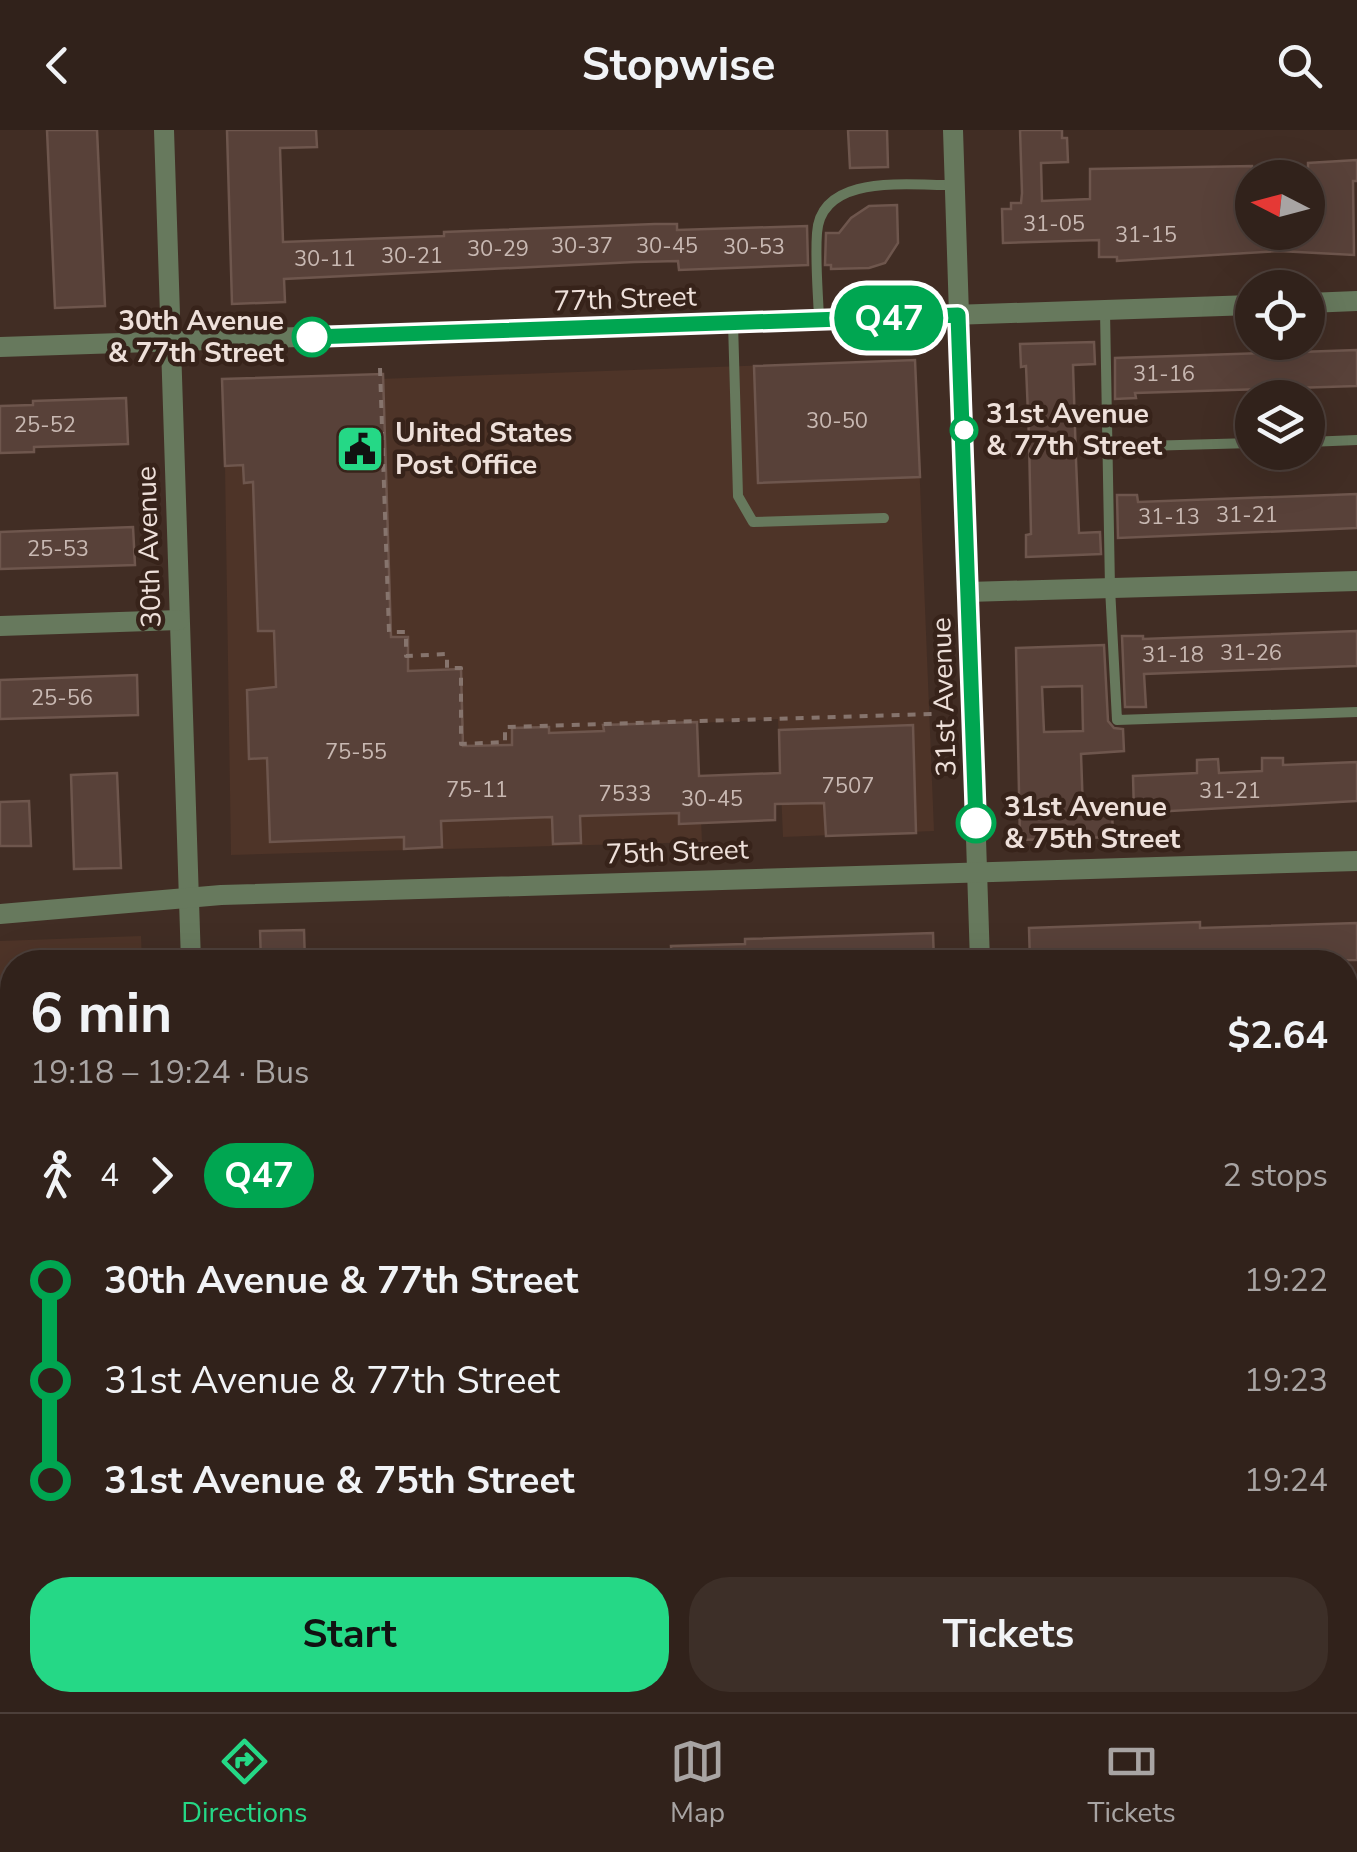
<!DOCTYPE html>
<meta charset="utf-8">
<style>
:root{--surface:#31221b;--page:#3d2f28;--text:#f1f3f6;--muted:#a8a4a3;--line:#4c3f3a;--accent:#25d886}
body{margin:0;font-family:"Nunito Sans",sans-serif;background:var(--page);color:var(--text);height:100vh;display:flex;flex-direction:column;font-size:38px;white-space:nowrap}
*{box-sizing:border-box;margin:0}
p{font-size:32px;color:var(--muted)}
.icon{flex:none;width:55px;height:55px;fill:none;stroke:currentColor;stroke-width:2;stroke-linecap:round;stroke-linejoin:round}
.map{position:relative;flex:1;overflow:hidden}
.drawer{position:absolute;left:0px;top:820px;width:1358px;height:762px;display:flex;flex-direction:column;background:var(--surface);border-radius:40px 40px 0 0;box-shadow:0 10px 40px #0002,0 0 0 2px var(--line)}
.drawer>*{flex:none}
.badge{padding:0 20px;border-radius:32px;font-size:35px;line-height:65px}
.needle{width:65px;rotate:276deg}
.fabs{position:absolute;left:1235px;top:30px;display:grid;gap:20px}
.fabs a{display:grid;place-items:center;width:90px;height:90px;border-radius:50%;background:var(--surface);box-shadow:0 10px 40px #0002,0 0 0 2px var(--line);font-size:50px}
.map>.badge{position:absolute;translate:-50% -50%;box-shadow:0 0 0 5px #fff}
.legs{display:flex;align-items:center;gap:15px;height:110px;padding:0 30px;font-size:32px}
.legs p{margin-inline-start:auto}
.summary{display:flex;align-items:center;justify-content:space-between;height:170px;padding:0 30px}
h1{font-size:55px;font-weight:700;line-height:75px}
.button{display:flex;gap:20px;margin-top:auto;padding:20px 30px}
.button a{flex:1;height:115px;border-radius:40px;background:var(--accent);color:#111;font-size:40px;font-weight:700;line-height:115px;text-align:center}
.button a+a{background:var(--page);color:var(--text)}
ul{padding:0 30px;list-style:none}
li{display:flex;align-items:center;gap:35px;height:100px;font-size:38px}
li i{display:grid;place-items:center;width:15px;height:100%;margin:0 12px;background:currentColor}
li i::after{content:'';width:25px;height:25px;margin:-12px;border:8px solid;border-radius:50%;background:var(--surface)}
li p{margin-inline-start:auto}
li:first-child i{background:linear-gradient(#0000 50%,currentColor 0)}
li:last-child i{background:linear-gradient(currentColor 50%,#0000 0)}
header{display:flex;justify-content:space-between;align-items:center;height:130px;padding:0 30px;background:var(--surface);font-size:45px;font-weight:700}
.menu{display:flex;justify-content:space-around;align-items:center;height:140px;border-top:2px solid var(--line);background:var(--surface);font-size:28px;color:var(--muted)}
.menu a{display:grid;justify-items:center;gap:5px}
.menu .selected{color:var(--accent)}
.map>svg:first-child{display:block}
</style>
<header><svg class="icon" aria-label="back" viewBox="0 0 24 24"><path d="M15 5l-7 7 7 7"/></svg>Stopwise<svg class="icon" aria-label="search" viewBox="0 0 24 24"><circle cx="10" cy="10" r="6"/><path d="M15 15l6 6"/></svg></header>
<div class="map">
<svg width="1357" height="1582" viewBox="0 0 1357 1582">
<rect width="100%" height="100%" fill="#412d24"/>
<!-- built -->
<g fill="#4e3428">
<path d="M915 230 934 701 783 707 778 589 697 593 702 712 231 725 225 336 379 249Z"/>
<path d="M141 806 142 832H12V1304H0V811Z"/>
<path d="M1357 1323V1582H1051V1570H1345V1324Z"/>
</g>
<!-- green -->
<g fill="#285a32">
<path d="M1357 1359V1458L1352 1450 1351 1360Z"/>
<path d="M1345 1557H1357V1582H1289L1288 1570H1345Z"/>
</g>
<!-- building -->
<g fill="#584139" stroke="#6e564d" stroke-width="2.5" fill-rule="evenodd">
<path d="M47 0H97L105 176 55 178Z"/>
<path d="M227 0H316L317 17 280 18 283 112 444 106V102L655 94H677V100L807 96 808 135 679 140 678 131 635 132 284 149 285 172 232 174Z"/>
<path d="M848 0H887L888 37 850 38Z"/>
<path d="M1020 0H1062V8H1067L1068 32 1041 33 1042 71 1090 69V39L1252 36V102H1308V33L1357 30V51H1353L1354 125 1279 121 1117 131V127H1099V110L1003 113 1002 79H1011V73H1021L1022 63Z"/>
<path d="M897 75 898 113 885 133 869 138 831 139V135H825L826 103H839L851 88 869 76Z"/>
<path d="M1094 212 1095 234 1073 235 1076 330 1079 403 1100 402 1101 424 1026 427V405L1031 404 1029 308 1026 236 1021 237 1020 214Z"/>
<path d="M1357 220V256L1135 263 1136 268 1115 269V228Z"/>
<path d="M915 230 920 347 758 353 754 236Z"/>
<path d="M383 244 391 507H408V541L461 539 463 616 512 615V598L549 597V603L604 601 603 595 697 592 699 646 780 643 779 600 913 595 916 703 826 706 824 673 775 674V690L679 694V683L580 686 581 713 553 714 552 687 441 691 442 717 404 719V707L270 712 267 628 249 629 247 560 276 557 274 501H258L253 352 244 353 243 335 225 336 222 249Z"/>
<path d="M126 268 128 314 34 317V322L0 323V276L33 275V271Z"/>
<path d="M1357 364V398L1118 408 1117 365H1137L1138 372Z"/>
<path d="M133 397 135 435 0 439V402Z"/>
<path d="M1357 501V536L1144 544 1146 577H1125L1122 506H1143V509Z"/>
<path d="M1104 515 1108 591 1114 598 1123 599 1124 621 1081 624 1083 681 1112 680 1113 707 1020 710 1016 518ZM1082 556 1083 601 1044 602 1042 557Z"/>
<path d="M137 545 138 585 0 589V550Z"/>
<path d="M1262 628H1283V635L1357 632V671L1134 683 1133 646 1197 643V630L1218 629 1219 643 1262 641Z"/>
<path d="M117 643 121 738 74 739 71 645Z"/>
<path d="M29 671 31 716H0V672Z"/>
<path d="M1200 792V798L1357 793V830L1030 832 1029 798Z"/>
<path d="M304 800 305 832H261L260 801Z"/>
<path d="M933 803 934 832H672L671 816 745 814V809Z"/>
</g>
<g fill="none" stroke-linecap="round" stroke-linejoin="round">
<!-- path -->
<path stroke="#86746d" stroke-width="4" stroke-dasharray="8 8" stroke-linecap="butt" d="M380 238 389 502H406V526L447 524V538H461V614L505 612V597L934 584"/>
<!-- service -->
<g stroke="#67795d" stroke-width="10">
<path d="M1105 181 1110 458 1117 590 1357 582"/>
<path d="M819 189C818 161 815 131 817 103 821 42 911 56 955 55"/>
<path d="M733 193 738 366 753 392 884 388"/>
<path d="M1308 312 1357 310"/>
<path d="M1108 317 1252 313"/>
</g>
<!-- minor -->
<g stroke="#67795d" stroke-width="20">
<path d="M164 0 191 832"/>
<path d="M953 0 980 832"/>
<path d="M1308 173 1357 171"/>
<path d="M0 217 1252 175"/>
<path d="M968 462 1357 451"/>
<path d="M0 496 179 490"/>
<path d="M0 784 221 765 1357 731"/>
<path d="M1345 1013H1357"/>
<path d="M1345 1295H1357"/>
<path d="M0 1337 12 1336"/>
<path d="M215 1570 216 1582"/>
<path d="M1004 1570V1582"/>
</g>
</g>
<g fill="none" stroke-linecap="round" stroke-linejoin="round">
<!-- line-1 casing -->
<g stroke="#fff" stroke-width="22">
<path id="line-1" d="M312 207 958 185 976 693"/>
</g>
<!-- line-1 -->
<use href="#line-1" stroke="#00a651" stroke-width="15"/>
</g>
<!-- icons -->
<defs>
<g id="civic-square" transform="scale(2.5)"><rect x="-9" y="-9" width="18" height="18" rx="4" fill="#25d886" stroke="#37231a"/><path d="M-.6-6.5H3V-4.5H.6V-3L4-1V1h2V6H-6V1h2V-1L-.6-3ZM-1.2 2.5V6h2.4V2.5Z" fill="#111"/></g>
</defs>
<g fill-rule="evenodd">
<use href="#civic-square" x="360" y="319"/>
</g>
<!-- markers -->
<g fill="#fff" stroke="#00a651" stroke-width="5">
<circle cx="312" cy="207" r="18"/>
<circle cx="964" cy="300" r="12"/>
<circle cx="976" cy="693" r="18"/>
</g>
<g text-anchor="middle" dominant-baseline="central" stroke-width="9" stroke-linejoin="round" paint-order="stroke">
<!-- number labels -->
<g font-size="22" fill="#c8b8b2">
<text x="1054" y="94">31-05</text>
<text x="1146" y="105">31-15</text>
<text x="582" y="116">30-37</text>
<text x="667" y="116">30-45</text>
<text x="754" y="117">30-53</text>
<text x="498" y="119">30-29</text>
<text x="412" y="126">30-21</text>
<text x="325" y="129">30-11</text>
<text x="1164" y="244">31-16</text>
<text x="837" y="291">30-50</text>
<text x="45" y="295">25-52</text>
<text x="1247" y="385">31-21</text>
<text x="1169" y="387">31-13</text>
<text x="58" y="419">25-53</text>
<text x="1251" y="523">31-26</text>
<text x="1173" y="525">31-18</text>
<text x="62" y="568">25-56</text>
<text x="356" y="622">75-55</text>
<text x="848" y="656">7507</text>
<text x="477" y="660">75-11</text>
<text x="1230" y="661">31-21</text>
<text x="625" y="664">7533</text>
<text x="712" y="669">30-45</text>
</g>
<!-- street labels -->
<g font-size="28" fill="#eee0da" stroke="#37231a">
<text transform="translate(625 169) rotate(-2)">77th Street</text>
<text transform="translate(149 417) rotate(-92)">30th Avenue</text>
<text transform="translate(944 567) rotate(-92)">31st Avenue</text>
<text transform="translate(677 722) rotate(-2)">75th Street</text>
</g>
<!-- stop labels -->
<g font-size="28" font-weight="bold" fill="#eee0da" stroke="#37231a" text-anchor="start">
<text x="284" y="191" text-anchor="end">30th Avenue<tspan x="284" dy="32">&amp; 77th Street</tspan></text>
<text x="986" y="284">31st Avenue<tspan x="986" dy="32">&amp; 77th Street</tspan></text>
<text x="1004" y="677">31st Avenue<tspan x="1004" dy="32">&amp; 75th Street</tspan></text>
</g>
<!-- poi labels -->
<g font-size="28" font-weight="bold" fill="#eee0da" stroke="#37231a" text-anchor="start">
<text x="395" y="303">United States<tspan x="395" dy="32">Post Office</tspan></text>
</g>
</g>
</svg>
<div class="fabs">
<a><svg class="needle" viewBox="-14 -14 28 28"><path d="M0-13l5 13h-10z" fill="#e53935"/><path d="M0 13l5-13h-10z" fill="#a8a4a3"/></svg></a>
<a><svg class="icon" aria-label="locate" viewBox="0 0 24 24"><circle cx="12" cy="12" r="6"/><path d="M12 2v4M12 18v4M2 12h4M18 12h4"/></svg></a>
<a><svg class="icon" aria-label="layers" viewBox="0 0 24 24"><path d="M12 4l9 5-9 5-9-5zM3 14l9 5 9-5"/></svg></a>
</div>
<b class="badge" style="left:889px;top:188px;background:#00a651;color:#fff">Q47</b>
<section class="drawer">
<div class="summary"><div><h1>6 min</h1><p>19:18 – 19:24 · Bus</p></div><b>$2.64</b></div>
<div class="legs"><svg class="icon" aria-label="walk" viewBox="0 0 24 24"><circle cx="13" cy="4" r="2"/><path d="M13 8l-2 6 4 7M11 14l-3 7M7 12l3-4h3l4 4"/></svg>4<svg class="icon" aria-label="forward" viewBox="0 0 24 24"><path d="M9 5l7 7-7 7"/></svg><b class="badge" style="background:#00a651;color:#fff">Q47</b><p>2 stops</p></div>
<ul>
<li><i style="color:#00a651"></i><b>30th Avenue &amp; 77th Street</b><p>19:22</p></li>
<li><i style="color:#00a651"></i><span>31st Avenue &amp; 77th Street</span><p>19:23</p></li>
<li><i style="color:#00a651"></i><b>31st Avenue &amp; 75th Street</b><p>19:24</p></li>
</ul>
<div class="button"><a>Start</a><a>Tickets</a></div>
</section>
</div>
<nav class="menu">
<a class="selected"><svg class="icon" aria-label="directions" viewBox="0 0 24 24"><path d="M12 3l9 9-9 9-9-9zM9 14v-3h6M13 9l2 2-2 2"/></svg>Directions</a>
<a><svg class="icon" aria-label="map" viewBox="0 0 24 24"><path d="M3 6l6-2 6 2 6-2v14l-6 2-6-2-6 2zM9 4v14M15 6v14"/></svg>Map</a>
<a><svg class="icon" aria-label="tickets" viewBox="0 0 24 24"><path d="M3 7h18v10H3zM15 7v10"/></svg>Tickets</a>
</nav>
